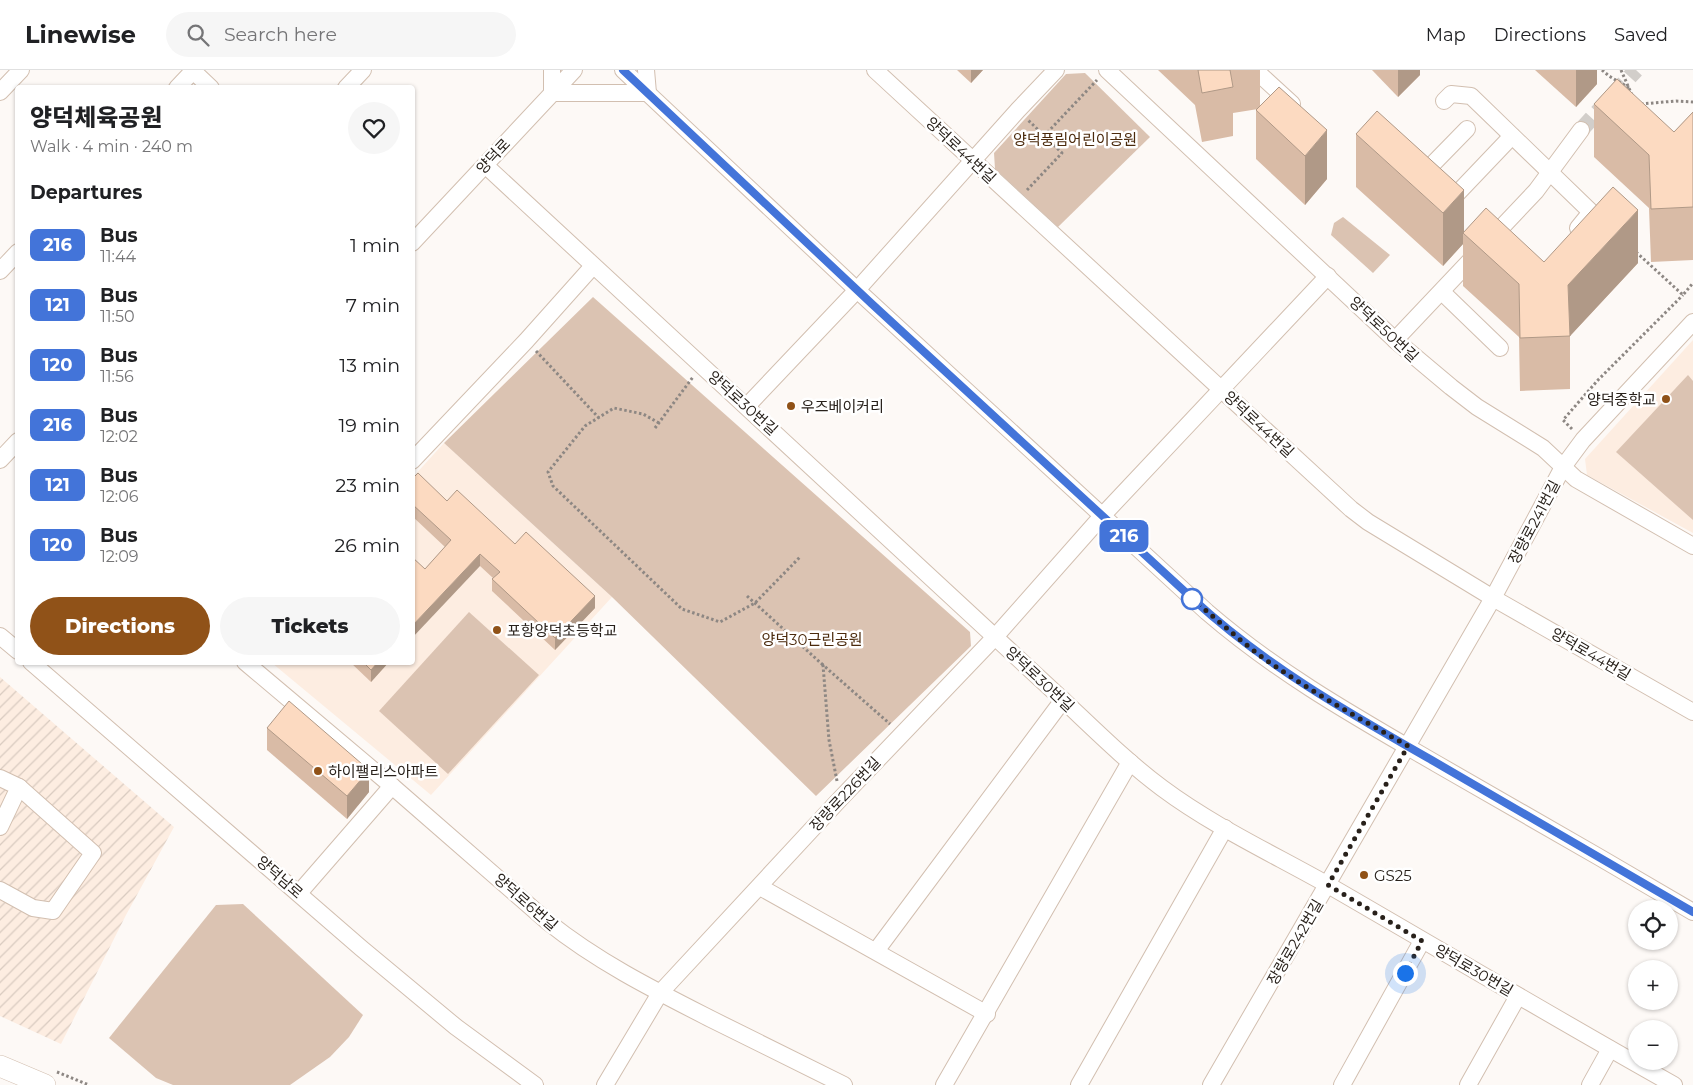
<!DOCTYPE html>
<meta charset="utf-8">
<style>
:root{--surface:#fff;--page:#f6f6f6;--text:#202124;--muted:#757577;--line:#e0e0e0;--accent:#905218}
body{margin:0;font-family:Montserrat,"Noto Sans KR",sans-serif;background:var(--page);color:var(--text);height:100vh;display:flex;flex-direction:column;font-size:19px;white-space:nowrap}
*{box-sizing:border-box;margin:0}
p{font-size:16px;color:var(--muted)}
.icon{flex:none;width:28px;height:28px;fill:none;stroke:currentColor;stroke-width:2;stroke-linecap:round;stroke-linejoin:round}
.map{position:relative;flex:1;overflow:hidden}
.panel{position:absolute;left:15px;top:15px;width:400px;height:580px;display:flex;flex-direction:column;background:var(--surface);border-radius:5px;box-shadow:0 1px 4px #0004}
.panel>*{flex:none}
.badge{padding:0 10px;border-radius:8px;font-size:18px;line-height:32px}
.controls{position:absolute;left:1628px;top:830px;display:grid;gap:10px}
.controls a{display:grid;place-items:center;width:50px;height:50px;border-radius:50%;background:var(--surface);box-shadow:0 1px 4px #0004;font-size:25px}
.you{position:absolute;width:25px;height:25px;margin:-12px;border:4px solid #fff;border-radius:50%;background:#1a73e8;box-shadow:0 0 0 8px #1a73e833}
.map>.badge{position:absolute;translate:-50% -50%;box-shadow:0 0 0 2px #fff}
h2{padding:0 15px;font-size:19px;line-height:45px}
.round{display:grid;place-items:center;flex:none;width:52px;height:52px;border-radius:26px;background:var(--page)}
.head{display:flex;align-items:center;justify-content:space-between;height:85px;padding:0 15px}
h1{font-size:24px;font-weight:800;line-height:38px}
.action{display:flex;gap:10px;margin-top:auto;padding:10px 15px}
.action a{flex:1;height:58px;border-radius:30px;background:var(--accent);color:#fff;font-size:20px;font-weight:800;line-height:58px;text-align:center}
.action a+a{background:var(--page);color:var(--text)}
ul{padding:0;list-style:none}
li{display:flex;align-items:center;gap:15px;height:60px;padding:0 15px}
li div{flex:1}
li b{display:block;font-size:19px}
li em{font-style:normal}
li .badge{min-width:55px;font-weight:700;text-align:center}
header{display:flex;align-items:center;gap:30px;box-sizing:border-box;height:70px;padding:0 25px;background:var(--surface);border-bottom:1px solid var(--line)}
header strong{font-size:24px}
nav{display:flex;gap:28px;margin-inline-start:auto;font-size:18px}
.search{width:350px;height:45px;background:var(--page);display:flex;align-items:center;gap:12px;box-sizing:border-box;padding:0 18px;border-radius:28px;color:var(--muted);font-size:19px}
.map>svg:first-child{display:block}
</style>
<header>
<strong>Linewise</strong>
<div class="search"><svg class="icon" aria-label="search" viewBox="0 0 24 24"><circle cx="10" cy="10" r="6"/><path d="M15 15l6 6"/></svg>Search here</div>
<nav><a>Map</a><a>Directions</a><a>Saved</a></nav>
</header>
<div class="map">
<svg width="1693" height="1015" viewBox="0 0 1693 1015">
<defs>
<pattern id="industrial-furrows" width="10" height="10" patternUnits="userSpaceOnUse" patternTransform="scale(1.25)"><rect width="10" height="10" fill="#fdede1"/><path d="M-1 1l2-2M0 10L10 0M9 11l2-2" fill="none" stroke="#d9cbc0"/></pattern>
</defs>
<rect width="100%" height="100%" fill="#fdf9f6"/>
<!-- built -->
<g fill="#fdede1">
<path d="M1693 270V463L1587 405 1585 389Z"/>
<path d="M444 373 612 527 431 725 272 593 412 592 413 407Z"/>
</g>
<!-- industrial -->
<path fill="url(#industrial-furrows)" d="M0 607 174 757 126 845 61 974 0 946Z"/>
<!-- green -->
<g fill="#dbc3b2">
<path d="M1085 3 1150 67 1058 157 995 99 994 83 1066 4Z"/>
<path d="M1343 147 1390 185 1373 203 1331 165 1334 153Z"/>
<path d="M593 227 970 562 971 576 816 726 612 527 444 373Z"/>
<path d="M1688 305 1693 311V450L1616 382Z"/>
<path d="M469 542 539 605 448 704 379 641Z"/>
<path d="M243 834 363 945 349 967 330 987 290 1015H173L156 1008 109 968 216 835Z"/>
</g>
<g fill="none" stroke-linecap="round" stroke-linejoin="round">
<!-- minor-tunnel -->
<path stroke="#d2ceca" stroke-width="16" stroke-dasharray="16 8" stroke-linecap="butt" d="M1581 60 1636 0"/>
<!-- minor casing -->
<g stroke="#d2bfb0" stroke-width="18">
<g id="minor">
<path d="M192 0 211 18"/>
<path d="M552 0V23H648L646 0"/>
<path d="M623 0 857 220 1207 542C1279 604 1356 647 1437 694 1523 743 1608 792 1693 842"/>
<path d="M875 0 1351 439 1368 452 1493 528 1693 642"/>
<path d="M1107 0 1395 270 1451 317 1477 337 1543 378 1576 409 1693 476"/>
<path d="M1255 0 1292 34"/>
<path d="M177 18 193 1"/>
<path d="M346 18 363 0"/>
<path d="M0 22 21 0"/>
<path d="M1444 31 1451 24 1471 26 1591 142 1578 158"/>
<path d="M485 95 1063 630C1095 660 1127 692 1162 718 1213 756 1273 784 1328 815 1444 882 1558 950 1674 1015"/>
<path d="M1430 108 1424 103 1467 59"/>
<path d="M1448 127 1451 130 1512 66"/>
<path d="M412 173 574 0"/>
<path d="M0 201 18 182"/>
<path d="M1442 222 1500 278"/>
<path d="M1395 270 1536 121 1581 60"/>
<path d="M747 336 857 220 1018 40 1056 0"/>
<path d="M0 390 18 371"/>
<path d="M412 391 526 271 593 196"/>
<path d="M0 566 18 581"/>
<path d="M31 592 361 878 456 957 535 1015"/>
<path d="M245 592 392 716 548 852C598 892 654 920 711 949 756 971 800 993 844 1015"/>
<path d="M0 708 19 717 0 757"/>
<path d="M760 817 987 944"/>
<path d="M0 820 33 838 53 841 93 783 19 717"/>
<path d="M299 823 392 716"/>
<path d="M876 881 1063 630"/>
<path d="M605 1015 660 923 840 729 995 567 1102 446 1328 206"/>
<path d="M944 1015 1130 692"/>
<path d="M1079 1015 1225 758"/>
<path d="M1211 1015 1493 528 1563 397 1583 370 1693 252"/>
<path d="M1342 1015 1422 871"/>
<path d="M1468 1015 1518 926"/>
<path d="M1590 1015 1610 979"/>
</g>
</g>
<!-- major casing -->
<g stroke="#d2bfb0" stroke-width="22">
<path id="major" d="M0 996 45 1015"/>
</g>
<!-- path -->
<g stroke="#8d8783" stroke-width="3" stroke-dasharray="2.5 2.5" stroke-linecap="butt">
<path d="M1602 0 1609 6 1629 18"/>
<path d="M1621 0 1632 25"/>
<path d="M1641 34 1676 31 1693 32"/>
<path d="M1044 66 1097 10"/>
<path d="M1027 120 1062 83 1028 50"/>
<path d="M1636 182 1683 225 1693 213"/>
<path d="M536 281 599 348"/>
<path d="M659 353 643 344 614 338 585 356 548 402 553 416 682 539 720 552 755 533 801 486"/>
<path d="M655 358 693 307"/>
<path d="M1572 359 1563 350 1598 310 1683 225"/>
<path d="M747 526 823 595"/>
<path d="M837 711 829 670 823 595 890 654"/>
<path d="M57 1002 89 1015"/>
</g>
<!-- minor -->
<use href="#minor" stroke="#fff" stroke-width="16"/>
<!-- major -->
<use href="#major" stroke="#fff" stroke-width="21"/>
</g>
<!-- wall -->
<g fill="#d9bba6">
<path d="M957 0H983L971 13Z"/>
<path d="M1158 0H1260V37L1327 109 1305 135 1256 89V40L1258 39 1233 43V66L1202 72 1195 35Z"/>
<path d="M1372 0H1420V5L1398 27Z"/>
<path d="M1535 0H1597V14L1576 37Z"/>
<path d="M1594 34 1674 62 1693 42V190L1651 192 1649 138 1594 87Z"/>
<path d="M1356 64 1464 162 1544 192 1638 193 1570 266V319L1520 321 1519 267 1463 216V174L1443 196 1356 117Z"/>
<path d="M412 409 515 474 595 538 555 580 492 521V509L493 508 480 496 425 499 445 477 412 446Z"/>
<path d="M350 592H389L371 612Z"/>
<path d="M267 658 369 722 347 749 267 680Z"/>
</g>
<!-- shaded-wall -->
<g fill="#b09987">
<path d="M971 0H983L971 13Z"/>
<path d="M1398 0H1420V5L1398 27Z"/>
<path d="M1576 0H1597V14L1576 37Z"/>
<path d="M1327 60V109L1305 135V86Z"/>
<path d="M1464 120V164L1463 163V174L1443 196V143Z"/>
<path d="M1638 140V193L1570 266 1568 215Z"/>
<path d="M480 484V496L412 568V556Z"/>
<path d="M595 526V538L555 580V568Z"/>
<path d="M378 592H389L371 612V600Z"/>
<path d="M369 700V722L347 749V726Z"/>
</g>
<!-- building -->
<g fill="#fcdac1" stroke="#b09987">
<path d="M1198 0H1230L1233 17 1202 23Z"/>
<path d="M1617 9 1674 62 1693 42V137L1651 139 1649 85 1594 34Z"/>
<path d="M1279 17 1327 60 1305 86 1256 40Z"/>
<path d="M1377 41 1464 120 1443 143 1356 64Z"/>
<path d="M1613 117 1638 140 1568 215 1570 266 1520 268 1519 214 1463 163 1486 138 1544 192Z"/>
<path d="M418 403 447 431 457 420 515 474 526 462 595 526 555 568 492 509 500 502 480 484 412 556V487L425 499 451 470 412 434V409Z"/>
<path d="M363 592H378L371 600Z"/>
<path d="M289 631 369 700 347 726 267 658Z"/>
</g>
<g fill="none" stroke-linecap="round" stroke-linejoin="round">
<!-- line casing -->
<g stroke="#fff" stroke-width="11">
<path id="line" d="M623 0 872 234 1194 530C1267 597 1349 643 1435 692 1521 742 1607 792 1693 842"/>
</g>
<!-- line -->
<use href="#line" stroke="#4374d9" stroke-width="8"/>
<!-- walk -->
<path stroke="#28211b" stroke-width="5" stroke-dasharray="0 9" d="M1192 529C1217 549 1240 571 1266 590 1312 622 1360 649 1408 676L1328 815 1422 871 1405 903"/>
</g>
<!-- markers -->
<g fill="#905218" stroke="#fff" stroke-width="2">
<circle cx="1666" cy="329" r="5"/>
<circle cx="791" cy="336" r="5"/>
<circle cx="497" cy="560" r="5"/>
<circle cx="318" cy="701" r="5"/>
<circle cx="1364" cy="805" r="5"/>
</g>
<circle fill="#fff" stroke="#4374d9" stroke-width="2.5" cx="1192" cy="529" r="10"/>
<g text-anchor="middle" dominant-baseline="central" stroke-width="5" stroke-linejoin="round" paint-order="stroke">
<!-- park labels -->
<g font-size="15" fill="#4b2a0c" stroke="#fff">
<text x="1075" y="69">양덕풍림어린이공원</text>
<text x="812" y="569">양덕30근린공원</text>
</g>
<!-- street labels -->
<g font-size="15" fill="#28211b" stroke="#fff">
<text transform="translate(961 80) rotate(43)">양덕로44번길</text>
<text transform="translate(493 86) rotate(-47)">양덕로</text>
<text transform="translate(1384 259) rotate(43)">양덕로50번길</text>
<text transform="translate(743 333) rotate(42)">양덕로30번길</text>
<text transform="translate(1259 354) rotate(43)">양덕로44번길</text>
<text transform="translate(1534 452) rotate(-62)">장량로241번길</text>
<text transform="translate(1591 584) rotate(30)">양덕로44번길</text>
<text transform="translate(1040 609) rotate(43)">양덕로30번길</text>
<text transform="translate(845 724) rotate(-47)">장량로226번길</text>
<text transform="translate(280 807) rotate(41)">양덕남로</text>
<text transform="translate(526 832) rotate(41)">양덕로6번길</text>
<text transform="translate(1295 872) rotate(-60)">장량로242번길</text>
<text transform="translate(1474 900) rotate(30)">양덕로30번길</text>
</g>
<!-- poi labels -->
<g font-size="15" fill="#28211b" stroke="#fff" text-anchor="start">
<text x="1656" y="329" text-anchor="end">양덕중학교</text>
<text x="801" y="336">우즈베이커리</text>
<text x="507" y="560">포항양덕초등학교</text>
<text x="328" y="701">하이팰리스아파트</text>
<text x="1374" y="805">GS25</text>
</g>
</g>
</svg>
<div class="controls">
<a><svg class="icon" aria-label="locate" viewBox="0 0 24 24"><circle cx="12" cy="12" r="6"/><path d="M12 2v4M12 18v4M2 12h4M18 12h4"/></svg></a>
<a>+</a>
<a>−</a>
</div>
<div class="you" style="left:1405px;top:903px"></div>
<b class="badge" style="left:1124px;top:466px;background:#4374d9;color:#fff">216</b>
<section class="panel">
<div class="head"><div><h1>양덕체육공원</h1><p>Walk · 4 min · 240 m</p></div><a class="round"><svg class="icon" aria-label="heart" viewBox="0 0 24 24"><path d="M12 20l-8-8c-3-5 5-10 8-4 3-6 11-1 8 4z"/></svg></a></div>
<h2>Departures</h2>
<ul>
<li><span class="badge" style="background:#4374d9;color:#fff">216</span><div><b>Bus</b><p>11:44</p></div><em>1 min</em></li>
<li><span class="badge" style="background:#4374d9;color:#fff">121</span><div><b>Bus</b><p>11:50</p></div><em>7 min</em></li>
<li><span class="badge" style="background:#4374d9;color:#fff">120</span><div><b>Bus</b><p>11:56</p></div><em>13 min</em></li>
<li><span class="badge" style="background:#4374d9;color:#fff">216</span><div><b>Bus</b><p>12:02</p></div><em>19 min</em></li>
<li><span class="badge" style="background:#4374d9;color:#fff">121</span><div><b>Bus</b><p>12:06</p></div><em>23 min</em></li>
<li><span class="badge" style="background:#4374d9;color:#fff">120</span><div><b>Bus</b><p>12:09</p></div><em>26 min</em></li>
</ul>
<div class="action"><a>Directions</a><a>Tickets</a></div>
</section>
</div>
